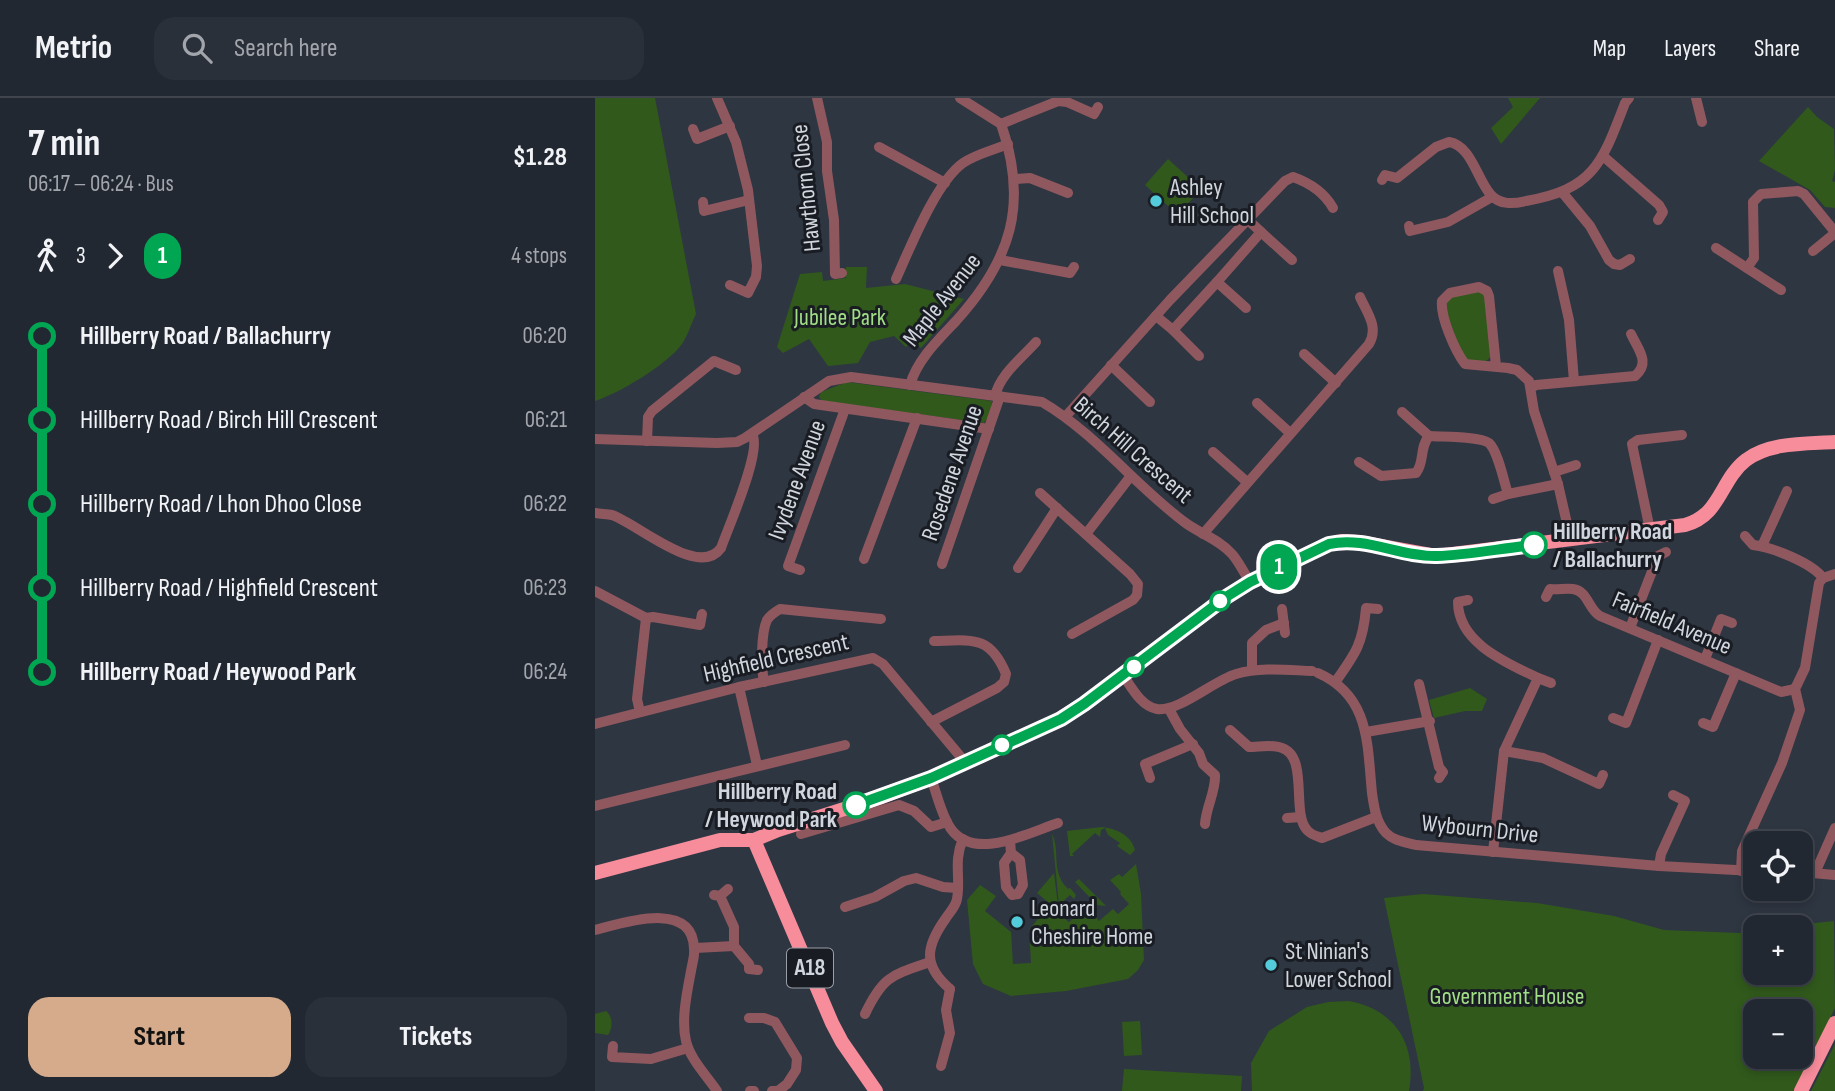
<!DOCTYPE html>
<meta charset="utf-8">
<style>
:root{--surface:#222832;--page:#2a303a;--text:#f1f3f6;--muted:#a2a6ac;--line:#3f444d;--accent:#d6ab8b}
body{margin:0;font-family:"Sofia Sans Condensed",sans-serif;background:var(--page);color:var(--text);height:100vh;display:flex;flex-direction:column;font-size:26px;white-space:nowrap}
*{box-sizing:border-box;margin:0}
p{font-size:23px;color:var(--muted)}
.icon{flex:none;width:38px;height:38px;fill:none;stroke:currentColor;stroke-width:2;stroke-linecap:round;stroke-linejoin:round}
.map{position:relative;flex:1;overflow:hidden}
.drawer{display:flex;flex-direction:column;background:var(--surface);width:595px}
.drawer>*{flex:none}
.badge{padding:0 14px;border-radius:23px;font-size:24px;line-height:46px}
.controls{position:absolute;left:1148px;top:733px;display:grid;gap:14px}
.controls a{display:grid;place-items:center;width:70px;height:70px;border-radius:14px;background:var(--surface);box-shadow:0 4px 10px #0003,0 0 0 2px var(--line);font-size:35px}
.map>.badge{position:absolute;translate:-50% -50%;box-shadow:0 0 0 4px #fff}
.legs{display:flex;align-items:center;gap:10px;height:77px;padding:0 28px;font-size:23px}
.legs p{margin-inline-start:auto}
.headline{display:flex;align-items:center;justify-content:space-between;height:119px;padding:0 28px}
h1{font-size:38px;font-weight:700;line-height:52px}
.primary-button{display:flex;gap:14px;margin-top:auto;padding:14px 28px}
.primary-button a{flex:1;height:80px;border-radius:21px;background:var(--accent);color:#111;font-size:28px;font-weight:700;line-height:80px;text-align:center}
.primary-button a+a{background:var(--page);color:var(--text)}
ul{padding:0 28px;list-style:none}
li{display:flex;align-items:center;gap:24px;height:84px;font-size:26px}
li i{display:grid;place-items:center;width:10px;height:100%;margin:0 9px;background:currentColor}
li i::after{content:'';width:18px;height:18px;margin:-9px;border:5px solid;border-radius:50%;background:var(--surface)}
li p{margin-inline-start:auto}
li:first-child i{background:linear-gradient(#0000 50%,currentColor 0)}
li:last-child i{background:linear-gradient(currentColor 50%,#0000 0)}
header{display:flex;align-items:center;gap:42px;box-sizing:border-box;height:98px;padding:0 35px;background:var(--surface);border-bottom:2px solid var(--line)}
header strong{font-size:33px}
nav{display:flex;gap:38px;margin-inline-start:auto;font-size:24px}
.search{width:490px;height:63px;background:var(--page);display:flex;align-items:center;gap:18px;box-sizing:border-box;padding:0 24px;border-radius:21px;color:var(--muted);font-size:26px}
main{display:flex;flex:1;min-height:0}
.map>svg:first-child{display:block}
</style>
<header>
<strong>Metrio</strong>
<div class="search"><svg class="icon" aria-label="search" viewBox="0 0 24 24"><circle cx="10" cy="10" r="6"/><path d="M15 15l6 6"/></svg>Search here</div>
<nav><a>Map</a><a>Layers</a><a>Share</a></nav>
</header>
<main>
<section class="drawer">
<div class="headline"><div><h1>7 min</h1><p>06:17 – 06:24 · Bus</p></div><b>$1.28</b></div>
<div class="legs"><svg class="icon" aria-label="walk" viewBox="0 0 24 24"><circle cx="13" cy="4" r="2"/><path d="M13 8l-2 6 4 7M11 14l-3 7M7 12l3-4h3l4 4"/></svg>3<svg class="icon" aria-label="forward" viewBox="0 0 24 24"><path d="M9 5l7 7-7 7"/></svg><b class="badge" style="background:#00a651;color:#fff">1</b><p>4 stops</p></div>
<ul>
<li><i style="color:#00a651"></i><b>Hillberry Road / Ballachurry</b><p>06:20</p></li>
<li><i style="color:#00a651"></i><span>Hillberry Road / Birch Hill Crescent</span><p>06:21</p></li>
<li><i style="color:#00a651"></i><span>Hillberry Road / Lhon Dhoo Close</span><p>06:22</p></li>
<li><i style="color:#00a651"></i><span>Hillberry Road / Highfield Crescent</span><p>06:23</p></li>
<li><i style="color:#00a651"></i><b>Hillberry Road / Heywood Park</b><p>06:24</p></li>
</ul>
<div class="primary-button"><a>Start</a><a>Tickets</a></div>
</section>
<div class="map">
<svg width="1240" height="993" viewBox="0 0 1240 993">
<rect width="100%" height="100%" fill="#2e3642"/>
<!-- green -->
<g fill="#31591c" fill-rule="evenodd">
<path d="M0 0H60L101 216C96 226 93 237 87 246 73 266 23 296 0 303Z"/>
<path d="M913 0H945L906 46 896 30 918 9Z"/>
<path d="M1213 9 1222 19 1239 31 1240 72 1237 83 1240 84V110L1230 109 1215 92 1164 63Z"/>
<path d="M573 61 606 91 583 117 550 87Z"/>
<path d="M251 169H272L271 190 310 186 369 201 326 250 317 243 311 249 299 238 275 244 263 265 233 268 214 241 188 255 182 249 205 176 227 174 228 183 251 180Z"/>
<path d="M872 194H888L891 198 897 256C891 267 884 265 874 264L867 257 849 207 851 201Z"/>
<path d="M252 284 397 303 396 315 389 325 227 303 224 299 226 294Z"/>
<path d="M875 590 892 601 887 613H870L839 620 834 602Z"/>
<path d="M507 729C522 731 536 737 540 752L535 757 522 748 525 745 513 737 510 730 506 732 505 739 500 735 477 756 479 758H475L472 733Z"/>
<path d="M457 736C466 755 455 773 473 791L475 790 481 797 479 801 475 797 464 807Z"/>
<path d="M541 766 546 796 549 862 543 872 533 881 471 893 416 898 388 886 378 866 372 802 385 787 401 798 390 813 416 834 418 866 436 865 434 832 455 806 442 795 459 775 464 816 474 824 488 812 486 806H490L504 823 518 811 523 816 534 806 525 796 526 794 515 782 524 776 527 779Z"/>
<path d="M484 781 511 808 502 807 480 784Z"/>
<path d="M828 796 942 805 1019 818 1069 832 1144 835 1160 833V875H1206V830L1184 829 1239 823 1240 910 1199 993H828L829 990 789 800ZM1160 914H1206V959H1160Z"/>
<path d="M754 903C801 912 822 947 814 993H657L656 965 674 933 712 909 733 904Z"/>
<path d="M11 913C18 919 18 930 13 937L0 935V916Z"/>
<path d="M545 923 547 957 529 958 527 924Z"/>
<path d="M1240 946V993H1216Z"/>
<path d="M529 971 647 978 646 993H527Z"/>
</g>
<g fill="none" stroke-linecap="round" stroke-linejoin="round">
<!-- minor -->
<g stroke="#8f585f" stroke-width="10">
<path d="M122 0 141 44 153 92 162 168 161 179 153 195 135 187"/>
<path d="M222 0 232 44V73L239 122 240 176 247 175"/>
<path d="M1101 0 1107 24"/>
<path d="M406 26 463 3 472 4 499 16 503 9"/>
<path d="M98 31 102 41 135 28"/>
<path d="M284 49 350 85"/>
<path d="M1008 58 1064 107 1068 114 1063 122"/>
<path d="M420 81 435 80 473 95"/>
<path d="M787 82 790 77 802 80 841 49 854 44C877 48 882 82 896 97 905 107 918 106 931 103 999 91 1007 65 1030 5L1034 0"/>
<path d="M967 94 995 128 1014 162 1019 166 1025 167 1035 161"/>
<path d="M108 104 109 113 154 102"/>
<path d="M814 128 815 133 853 124 897 99"/>
<path d="M666 134 697 162"/>
<path d="M1121 150 1186 192"/>
<path d="M1218 153 1240 135"/>
<path d="M405 162 475 175 479 169"/>
<path d="M1152 170 1159 160 1158 104 1166 96 1203 93 1209 96 1240 134"/>
<path d="M963 173 974 222 979 283"/>
<path d="M301 181C315 150 341 84 368 65 381 56 399 52 413 46"/>
<path d="M622 184 666 134 652 121"/>
<path d="M561 218 578 232 622 184 651 210"/>
<path d="M578 232 604 258"/>
<path d="M709 256 741 285"/>
<path d="M516 267 555 304"/>
<path d="M901 268 894 198 892 193 884 189 855 195 847 203C845 218 860 253 870 266L913 270 922 272 934 283 939 313 963 386 976 443"/>
<path d="M315 287C322 262 343 242 361 223 416 162 434 106 406 26L365 0"/>
<path d="M936 290 941 287 1040 278C1056 265 1043 251 1036 236"/>
<path d="M400 298C405 276 427 260 441 244"/>
<path d="M209 299 219 306 394 331"/>
<path d="M662 305 695 335"/>
<path d="M807 314 834 338"/>
<path d="M471 318 575 202 690 83 698 79C715 85 729 94 738 110"/>
<path d="M0 341 122 345 142 344 150 340 234 283 256 279 447 304C500 335 539 386 588 423 603 435 624 441 637 456 644 464 649 475 655 484"/>
<path d="M52 343 53 319 57 313 119 263 141 272"/>
<path d="M618 354 652 384"/>
<path d="M764 364 786 378 821 375C830 364 824 350 834 338 847 339 884 338 894 345 903 353 909 384 913 396L963 386"/>
<path d="M959 374 981 367"/>
<path d="M445 395 535 476 543 486 542 497 538 502 477 536"/>
<path d="M898 401 913 396"/>
<path d="M0 415C5 416 12 416 17 417 43 426 104 481 126 450 133 430 168 351 157 336"/>
<path d="M1055 432 1037 346 1043 342 1087 337"/>
<path d="M491 436 535 379"/>
<path d="M608 436 774 246C784 229 772 215 765 199"/>
<path d="M1150 438 1158 447C1177 449 1217 465 1228 480"/>
<path d="M1167 448 1192 393"/>
<path d="M269 461 322 320"/>
<path d="M347 466 405 298"/>
<path d="M423 470 462 410"/>
<path d="M205 472 193 468 250 311"/>
<path d="M0 493 51 520 58 519 105 527 107 516"/>
<path d="M951 499 955 491C963 492 970 490 978 491 993 493 993 511 1005 518L1186 594 1200 591"/>
<path d="M873 502 863 504C863 545 912 565 943 580L909 653 898 754"/>
<path d="M687 511 690 535"/>
<path d="M1035 530 1063 458 1071 454"/>
<path d="M1110 561 1126 521 1137 525"/>
<path d="M657 572V545L671 532 689 525"/>
<path d="M723 575C775 598 772 645 777 695 779 709 781 724 791 735 799 743 810 744 821 747L1064 768 1160 773"/>
<path d="M528 577C537 590 546 608 562 611 584 614 618 583 641 576 666 569 691 572 717 573"/>
<path d="M943 580 956 585"/>
<path d="M741 583C761 555 768 545 771 510L783 511"/>
<path d="M169 584C166 569 166 535 172 522 175 517 180 514 185 511L286 521"/>
<path d="M824 586 844 669 848 674 844 680"/>
<path d="M144 589 162 667"/>
<path d="M574 611 585 631 604 655 608 666 620 677C621 693 611 709 610 726"/>
<path d="M45 614 42 601 51 520"/>
<path d="M1018 620 1031 625 1063 542"/>
<path d="M336 624 402 590 409 584 411 576C395 537 377 542 339 543"/>
<path d="M1108 625 1118 629 1141 575"/>
<path d="M0 626 144 589 278 560 288 566 370 664"/>
<path d="M635 632 654 649C664 649 678 646 687 650 714 659 696 715 712 732 716 737 722 738 727 740L781 719"/>
<path d="M771 634 835 623"/>
<path d="M909 653 948 660 1004 686 1008 677"/>
<path d="M336 680C342 696 346 717 356 731 380 764 435 734 463 725"/>
<path d="M555 680 550 666 598 646"/>
<path d="M0 708 250 647"/>
<path d="M692 720 706 719"/>
<path d="M206 736 304 707 319 713 336 729 352 724"/>
<path d="M415 743 416 755 425 762 428 787 423 796 417 797 411 789 409 765 416 755"/>
<path d="M1064 768 1066 756 1090 703 1078 697"/>
<path d="M1146 773 1147 753 1187 665 1205 612 1200 591 1210 570 1224 485 1228 480 1240 476"/>
<path d="M1206 774 1240 777"/>
<path d="M1220 775 1240 730"/>
<path d="M125 798 133 791"/>
<path d="M250 809 280 799 309 783 321 780 348 789 362 790"/>
<path d="M0 832C28 825 98 801 99 851 100 858 97 866 96 873 92 894 86 922 91 943 95 961 112 978 122 993"/>
<path d="M139 848 154 866V871L163 872"/>
<path d="M100 850 139 848V829L125 798 119 797"/>
<path d="M355 891C327 867 331 848 351 820 355 814 361 808 362 801 366 779 358 764 368 741"/>
<path d="M270 916C288 878 297 877 335 864"/>
<path d="M154 920H169L180 924 202 960 201 972 192 986 183 993H177"/>
<path d="M18 948 17 959 56 961 93 950"/>
<path d="M346 968 355 935 351 912 355 891"/>
<path d="M155 993H159"/>
</g>
<!-- highway -->
<g stroke="#f78c9b" stroke-width="14">
<path d="M159 742 237 925 247 944 281 993"/>
<path d="M0 775 125 742H159L183 732 287 699 336 680 459 624 489 606 631 499 655 484 734 446 747 443 764 444 841 458 1090 427C1126 417 1125 382 1151 362 1175 344 1211 346 1240 344"/>
<path d="M1206 993 1240 925"/>
</g>
</g>
<g fill="none" stroke-linecap="round" stroke-linejoin="round">
<!-- line-1 casing -->
<g stroke="#fff" stroke-width="16">
<path id="line-1" d="M261 707 336 680 466 621 489 606 631 499 655 484 734 446C771 438 805 459 842 458 874 457 907 450 939 447"/>
</g>
<!-- line-1 -->
<use href="#line-1" stroke="#00a651" stroke-width="10"/>
</g>
<!-- markers -->
<g fill="#53cbdb" stroke="#191d23" stroke-width="2.5">
<circle cx="561" cy="103" r="7"/>
<circle cx="422" cy="824" r="7"/>
<circle cx="676" cy="867" r="7"/>
</g>
<g fill="#fff" stroke="#00a651" stroke-width="3.5">
<circle cx="939" cy="447" r="12"/>
<circle cx="625" cy="503" r="9"/>
<circle cx="539" cy="569" r="9"/>
<circle cx="407" cy="647" r="9"/>
<circle cx="261" cy="707" r="12"/>
</g>
<g text-anchor="middle" dominant-baseline="central" stroke-width="6" stroke-linejoin="round" paint-order="stroke">
<!-- shield labels -->
<rect fill="#191d23" stroke="#9a9ea6" stroke-width="2" x="192" y="850.5" width="46" height="39" rx="5"/>
<g font-size="23" font-weight="bold" fill="#d1d6de">
<text x="215" y="870">A18</text>
</g>
<!-- poi labels -->
<g font-size="24" fill="#d1d6de" stroke="#191d23" text-anchor="start">
<text x="575" y="89">Ashley<tspan x="575" dy="28">Hill School</tspan></text>
<text x="436" y="810">Leonard<tspan x="436" dy="28">Cheshire Home</tspan></text>
<text x="690" y="853">St Ninian's<tspan x="690" dy="28">Lower School</tspan></text>
</g>
<!-- street labels -->
<g font-size="24" fill="#d1d6de" stroke="#191d23">
<text transform="translate(211 90) rotate(-96)">Hawthorn Close</text>
<text transform="translate(347 202) rotate(-52)">Maple Avenue</text>
<text transform="translate(538 352) rotate(41)">Birch Hill Crescent</text>
<text transform="translate(357 375) rotate(-71)">Rosedene Avenue</text>
<text transform="translate(202 382) rotate(-70)">Ivydene Avenue</text>
<text transform="translate(1077 525) rotate(23)">Fairfield Avenue</text>
<text transform="translate(181 560) rotate(-13)">Highfield Crescent</text>
<text transform="translate(885 731) rotate(6)">Wybourn Drive</text>
</g>
<!-- park labels -->
<g font-size="24" fill="#a1de86" stroke="#191d23">
<text x="245" y="219">Jubilee Park</text>
<text x="912" y="898">Government House</text>
</g>
<!-- stop labels -->
<g font-size="24" font-weight="bold" fill="#d1d6de" stroke="#191d23" text-anchor="start">
<text x="958" y="433">Hillberry Road<tspan x="958" dy="28">/ Ballachurry</tspan></text>
<text x="242" y="693" text-anchor="end">Hillberry Road<tspan x="242" dy="28">/ Heywood Park</tspan></text>
</g>
</g>
</svg>
<div class="controls">
<a><svg class="icon" aria-label="locate" viewBox="0 0 24 24"><circle cx="12" cy="12" r="6"/><path d="M12 2v4M12 18v4M2 12h4M18 12h4"/></svg></a>
<a>+</a>
<a>−</a>
</div>
<b class="badge" style="left:684px;top:469px;background:#00a651;color:#fff">1</b>
</div>
</main>
